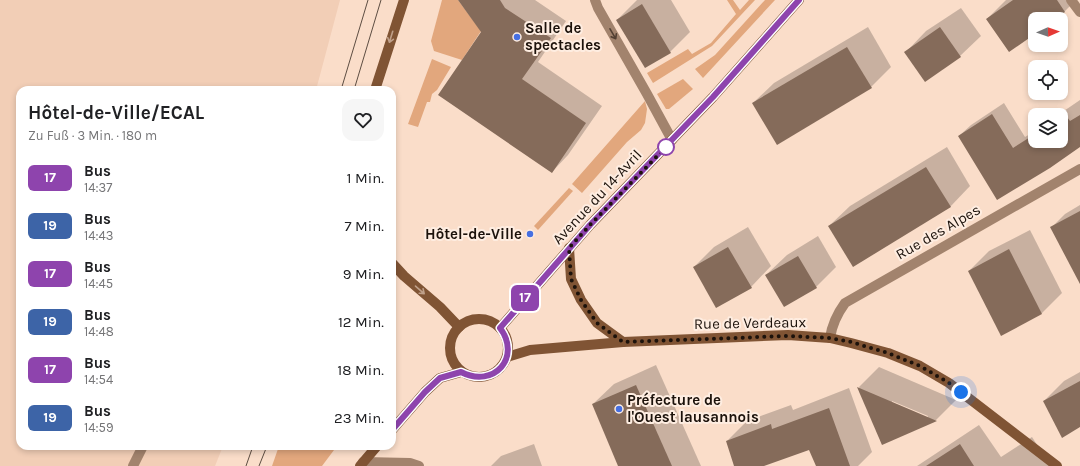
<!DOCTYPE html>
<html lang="de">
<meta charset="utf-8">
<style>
:root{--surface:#fff;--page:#f6f6f6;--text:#202124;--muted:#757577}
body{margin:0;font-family:Karla,sans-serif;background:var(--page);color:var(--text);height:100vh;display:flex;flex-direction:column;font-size:15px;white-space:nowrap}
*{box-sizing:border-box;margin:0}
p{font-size:13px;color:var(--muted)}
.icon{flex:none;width:22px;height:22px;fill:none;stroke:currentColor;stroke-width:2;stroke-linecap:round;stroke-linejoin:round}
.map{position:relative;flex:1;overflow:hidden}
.drawer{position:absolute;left:16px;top:86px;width:380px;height:364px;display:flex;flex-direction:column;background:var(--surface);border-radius:12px;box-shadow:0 2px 6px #0003}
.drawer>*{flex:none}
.badge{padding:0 8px;border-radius:6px;font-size:14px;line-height:26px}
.needle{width:26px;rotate:88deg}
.controls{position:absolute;left:1028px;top:12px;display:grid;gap:8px}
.controls a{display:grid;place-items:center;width:40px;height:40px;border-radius:8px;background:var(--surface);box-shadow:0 2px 6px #0003;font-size:20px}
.you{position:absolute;width:20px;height:20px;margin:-10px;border:3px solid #fff;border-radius:50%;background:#1a73e8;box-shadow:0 0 0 6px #1a73e833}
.map>.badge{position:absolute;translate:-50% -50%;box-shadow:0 0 0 2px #fff}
.round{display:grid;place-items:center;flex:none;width:42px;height:42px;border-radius:12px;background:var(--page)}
.overview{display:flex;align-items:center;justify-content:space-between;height:68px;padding:0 12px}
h1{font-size:19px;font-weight:700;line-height:30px}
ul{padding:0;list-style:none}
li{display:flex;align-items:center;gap:12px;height:48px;padding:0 12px}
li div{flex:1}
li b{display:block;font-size:15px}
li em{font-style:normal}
li .badge{min-width:44px;font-weight:700;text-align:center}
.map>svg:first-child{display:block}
</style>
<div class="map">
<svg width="1080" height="466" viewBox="0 0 1080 466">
<rect width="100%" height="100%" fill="#faddc9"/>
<!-- built -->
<path fill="#f2ceb6" d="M0 0H340L316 90H20V446H223L215 466H0Z"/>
<!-- green -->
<g fill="#e2a77d">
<path d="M442 0H458L481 31 462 60 434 51 431 41Z"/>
<path d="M727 0H733L740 10 749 0H755L712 46 653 83 647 73 688 49 692 54 711 43 736 14Z"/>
<path d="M765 0H775L703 78 695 69 715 55Z"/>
<path d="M432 59 451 67 437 90 432 94 430 102H427L418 127 408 124Z"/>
<path d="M683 79 693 89 669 109H666L657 94Z"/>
<path d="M645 101 647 109 645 123 641 130 627 142 582 193 572 184Z"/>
<path d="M569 188 573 191 538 230 534 226Z"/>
<path d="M279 446H337L322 466H272Z"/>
</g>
<!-- shadow -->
<g fill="#0003" fill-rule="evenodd">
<path d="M459 0H535L566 21 538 62 602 106 568 155 552 172 483 32Z"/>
<path d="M637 0H671L690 32 670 52 617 20Z"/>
<path d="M1006 0H1076L1065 11 1054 19H1035V32L987 19Z"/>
<path d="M961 8 981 36 960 56 906 52 926 31Z"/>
<path d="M868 27 891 67 871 87 753 103 774 83Z"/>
<path d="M1080 100V146L1049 167 959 136 971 125 1004 103 1025 137 1035 131V141H1061V115H1058Z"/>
<path d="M947 147 970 186 950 207 829 226 850 206Z"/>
<path d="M1080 205V272L1051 228 1065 214Z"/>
<path d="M748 227 771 266 751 287 694 267 714 247Z"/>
<path d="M1030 230 1062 293 1042 313 1001 334 969 271 989 251Z"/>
<path d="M818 236 836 267 816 287 766 275 787 255Z"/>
<path d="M656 365 701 466H620L593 404 614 384Z"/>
<path d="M879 367 956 400 936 420 882 444 859 387ZM892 401 928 416 927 418 892 403Z"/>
<path d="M1080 372V426L1044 401 1064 381Z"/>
<path d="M849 388 872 452 858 466H817L810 449 761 466H735L727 441 747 421 791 405 793 410Z"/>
<path d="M979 425 1001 457 1032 437 1051 466H917Z"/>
<path d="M534 444 542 466H491L501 456Z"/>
</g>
<!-- building -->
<g fill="#856b5a">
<path d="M458 0H500L505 8 551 38 522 79 586 123 552 173 438 95 481 32Z"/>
<path d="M1013 0H1057L1065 12 1055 19H1035V34L1009 52 986 19Z"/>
<path d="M642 4 671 53 645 68 616 20Z"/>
<path d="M940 27 961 57 925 82 904 52Z"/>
<path d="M847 47 872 88 777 145 752 103Z"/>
<path d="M992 114 1013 148 1035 134V141H1061V117H1067L1070 121 1080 115V147L1050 168 997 200 958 136Z"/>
<path d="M926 167 951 207 853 267 828 226Z"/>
<path d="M1080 211V284L1050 227Z"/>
<path d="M728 247 752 288 716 308 693 267Z"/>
<path d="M1009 249 1042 314 1001 336 968 271Z"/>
<path d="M798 256 817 288 784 307 765 275Z"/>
<path d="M1080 381V427L1062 438 1043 401Z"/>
<path d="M636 385 672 466H618L592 404Z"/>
<path d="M857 387 937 421 882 445Z"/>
<path d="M829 408 850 466H816L809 450 764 466H734L726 441 771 424 772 429Z"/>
<path d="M960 444 974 466H926Z"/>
</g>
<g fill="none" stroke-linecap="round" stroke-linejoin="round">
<!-- lane -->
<path stroke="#a2836d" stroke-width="10" d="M133 466 143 446"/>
<!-- street -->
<g stroke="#a2836d" stroke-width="10">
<path d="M595 0 598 8 647 94 672 140"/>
<path d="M1071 0 1080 12"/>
<path d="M830 338C832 324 837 314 845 303L1080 169"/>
<path d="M363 462 410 463 419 466"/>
</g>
<!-- secondary -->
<g stroke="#805434" stroke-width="10">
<path d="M375 90 404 0"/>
<path d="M569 248 571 279 581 300 597 323 623 342"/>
<path d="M392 263 404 276 440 307 459 327"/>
<circle cx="479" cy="348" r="29"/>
<path d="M500 328 590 225 713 97 799 0"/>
<path d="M507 357 530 350 623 342 788 335 830 338 851 343 888 353 920 366 949 383 1057 466"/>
<path d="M392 430 425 392 440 378 461 372"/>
<path d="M360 466 377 446"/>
</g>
<!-- tram -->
<g stroke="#5d4d42" stroke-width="1">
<path d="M341 90 368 0"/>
<path d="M354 90 381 0"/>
<path d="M246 466 253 446"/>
<path d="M259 466 267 446"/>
</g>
</g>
<!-- one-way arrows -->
<defs><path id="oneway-shaft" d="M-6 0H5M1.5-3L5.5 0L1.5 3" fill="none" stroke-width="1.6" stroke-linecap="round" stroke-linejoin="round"/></defs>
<use stroke="#523f32" href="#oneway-shaft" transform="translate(613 34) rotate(60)"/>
<g stroke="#bfa08a">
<use href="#oneway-shaft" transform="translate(391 37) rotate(107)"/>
<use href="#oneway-shaft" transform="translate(420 290) rotate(41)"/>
</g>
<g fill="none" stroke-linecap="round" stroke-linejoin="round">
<!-- line casing -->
<g stroke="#fff" stroke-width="9">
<path id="line" d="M392 430 425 392 440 378 461 372C494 389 522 357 500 328L590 225 713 97 799 0"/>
</g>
<!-- line -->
<use href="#line" stroke="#8e44ad" stroke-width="6"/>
<!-- walk -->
<path stroke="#1c120b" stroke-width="4" stroke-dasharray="0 7.2" d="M666 147 590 225 569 248 571 279 581 300 597 323 623 342 788 336 830 338 851 342 888 353 920 366 949 383 961 392"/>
</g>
<!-- markers -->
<g fill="#466fe1" stroke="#feede1" stroke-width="1.5">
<circle cx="517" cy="37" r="4"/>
<circle cx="530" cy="234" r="4"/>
<circle cx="619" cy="409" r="4"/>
</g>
<circle fill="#fff" stroke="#8e44ad" stroke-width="2" cx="666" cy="147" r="8"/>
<g text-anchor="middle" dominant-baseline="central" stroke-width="4" stroke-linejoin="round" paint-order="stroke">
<!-- poi labels -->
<g font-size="15" font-weight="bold" fill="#1c120b" stroke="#feede1" text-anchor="start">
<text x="525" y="28">Salle de<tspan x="525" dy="17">spectacles</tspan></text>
<text x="522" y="234" text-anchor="end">Hôtel-de-Ville</text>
<text x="627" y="400">Préfecture de<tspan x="627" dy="17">l'Ouest lausannois</tspan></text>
</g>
<!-- street labels -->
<g font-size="15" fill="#1c120b" stroke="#feede1">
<text transform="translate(597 197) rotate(-47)">Avenue du 14-Avril</text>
<text transform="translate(938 232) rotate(-30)">Rue des Alpes</text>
<text transform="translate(750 323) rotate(-1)">Rue de Verdeaux</text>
</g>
</g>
</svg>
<div class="controls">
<a><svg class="needle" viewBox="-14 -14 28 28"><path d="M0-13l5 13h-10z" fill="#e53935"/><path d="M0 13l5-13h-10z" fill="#757577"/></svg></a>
<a><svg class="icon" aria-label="locate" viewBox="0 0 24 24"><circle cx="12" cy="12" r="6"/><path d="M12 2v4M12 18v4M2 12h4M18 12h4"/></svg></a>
<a><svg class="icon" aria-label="layers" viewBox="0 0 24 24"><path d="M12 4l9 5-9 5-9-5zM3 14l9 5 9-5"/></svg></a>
</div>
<div class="you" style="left:961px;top:392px"></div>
<b class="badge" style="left:525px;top:298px;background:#8e44ad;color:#fff">17</b>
<section class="drawer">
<div class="overview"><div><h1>Hôtel-de-Ville/ECAL</h1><p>Zu Fuß · 3 Min. · 180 m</p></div><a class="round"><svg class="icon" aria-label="heart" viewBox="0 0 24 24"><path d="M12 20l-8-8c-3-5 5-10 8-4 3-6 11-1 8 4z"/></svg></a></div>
<ul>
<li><span class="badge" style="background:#8e44ad;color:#fff">17</span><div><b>Bus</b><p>14:37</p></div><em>1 Min.</em></li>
<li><span class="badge" style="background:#3d64a7;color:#fff">19</span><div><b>Bus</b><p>14:43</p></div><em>7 Min.</em></li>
<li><span class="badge" style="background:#8e44ad;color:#fff">17</span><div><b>Bus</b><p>14:45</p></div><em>9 Min.</em></li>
<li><span class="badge" style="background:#3d64a7;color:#fff">19</span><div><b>Bus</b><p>14:48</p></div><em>12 Min.</em></li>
<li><span class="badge" style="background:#8e44ad;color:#fff">17</span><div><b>Bus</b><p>14:54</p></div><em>18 Min.</em></li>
<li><span class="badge" style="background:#3d64a7;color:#fff">19</span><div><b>Bus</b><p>14:59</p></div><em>23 Min.</em></li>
</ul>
</section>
</div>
